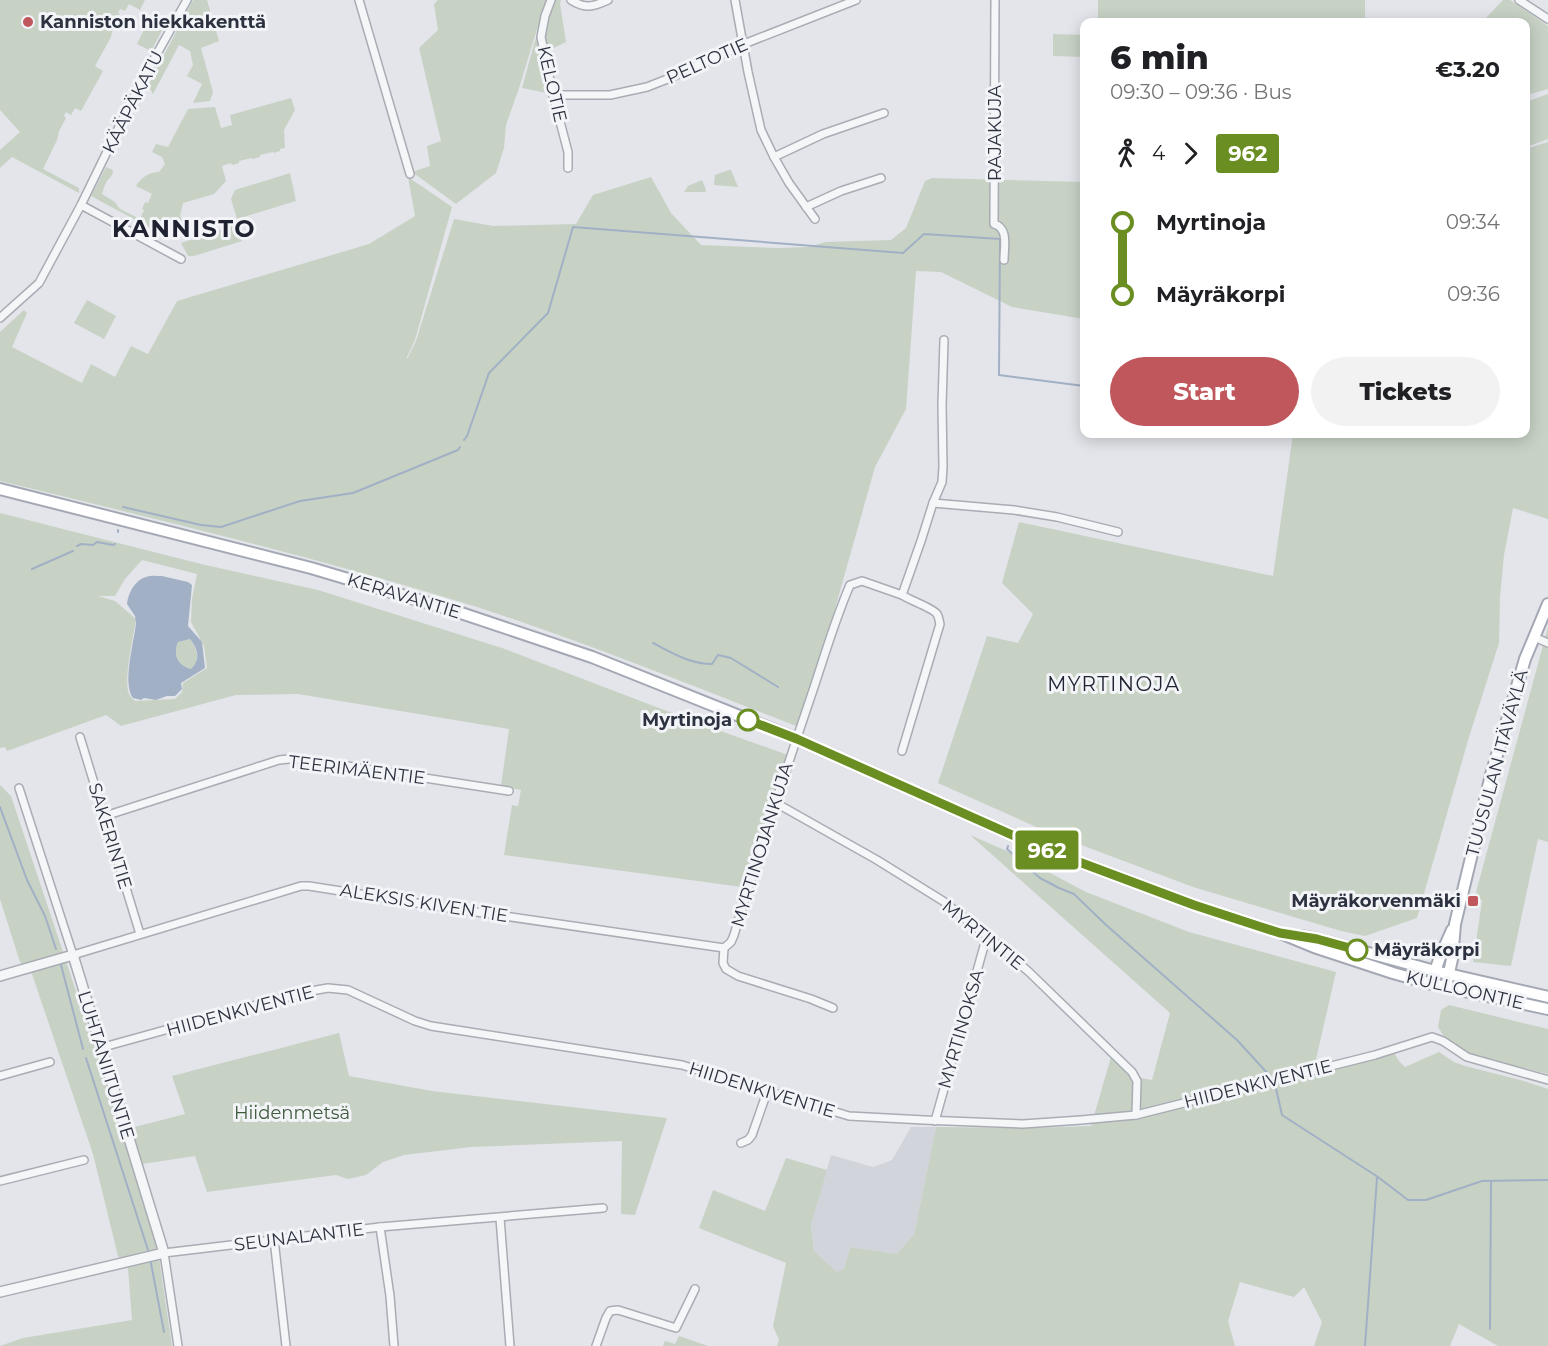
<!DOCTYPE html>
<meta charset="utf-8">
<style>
:root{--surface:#fff;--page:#f2f2f2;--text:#202124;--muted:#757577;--accent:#c0575c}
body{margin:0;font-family:Montserrat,sans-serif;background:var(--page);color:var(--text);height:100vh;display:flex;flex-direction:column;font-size:22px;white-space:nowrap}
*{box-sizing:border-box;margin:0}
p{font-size:20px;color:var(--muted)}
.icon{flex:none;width:33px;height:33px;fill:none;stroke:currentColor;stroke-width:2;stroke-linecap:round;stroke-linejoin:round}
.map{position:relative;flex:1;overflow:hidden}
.details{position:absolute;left:1080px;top:18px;width:450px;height:420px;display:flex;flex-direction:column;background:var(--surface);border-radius:12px;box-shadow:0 3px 15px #0003}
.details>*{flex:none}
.badge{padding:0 12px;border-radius:4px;font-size:21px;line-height:39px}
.map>.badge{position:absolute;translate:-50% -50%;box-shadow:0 0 0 3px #fff}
.legs{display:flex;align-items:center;gap:9px;height:66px;padding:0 30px;font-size:20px}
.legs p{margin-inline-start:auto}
.headline{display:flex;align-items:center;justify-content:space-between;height:102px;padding:0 30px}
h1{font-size:33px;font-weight:800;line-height:45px}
.primary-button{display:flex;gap:12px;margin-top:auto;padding:12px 30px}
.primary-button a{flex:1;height:69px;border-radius:36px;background:var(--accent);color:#fff;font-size:24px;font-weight:800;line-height:69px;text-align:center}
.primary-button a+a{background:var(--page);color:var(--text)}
ul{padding:0 30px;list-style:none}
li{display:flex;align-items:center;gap:21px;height:72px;font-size:22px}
li i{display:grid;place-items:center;width:9px;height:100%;margin:0 8px;background:currentColor}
li i::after{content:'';width:15px;height:15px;margin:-8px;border:4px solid;border-radius:50%;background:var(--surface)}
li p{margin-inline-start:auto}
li:first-child i{background:linear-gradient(#0000 50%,currentColor 0)}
li:last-child i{background:linear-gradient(currentColor 50%,#0000 0)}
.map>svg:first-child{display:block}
</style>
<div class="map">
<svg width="1548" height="1346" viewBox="0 0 1548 1346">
<rect width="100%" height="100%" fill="#e3e5ea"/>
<!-- built -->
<path fill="#d1d4db" d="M911 1127H936L914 1235 896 1254 850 1247 844 1269 837 1272 814 1251 811 1225 831 1155 873 1167 892 1160Z"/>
<!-- green -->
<g fill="#c7d2c5" fill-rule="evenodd">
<path d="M0 0H145L140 10 129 4 125 11 120 9 118 13 120 14 113 27 111 37 95 66 103 71 81 111 75 108 71 115 66 112 64 116 66 118 59 131 57 140 43 169 79 188V193L12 157 0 168V150L20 132 0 110Z"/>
<path d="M193 0H207L219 41 201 48 213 92 210 101 193 103 202 84 187 76 193 65 190 51 179 45 153 94 148 85Z"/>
<path d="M438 0H546L519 88 506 125 504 148 496 173 456 204 412 172 430 166 427 146 441 141 419 48 438 30 434 4Z"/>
<path d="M549 0H561L560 4 566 42 537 56 552 94 522 88 534 44Z"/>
<rect x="1098" y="0" width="267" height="22"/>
<path d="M1503 0H1510L1548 26V89L1527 95 1526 92V22H1485L1484 20Z"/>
<path d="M151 15 166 23 151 51 137 44Z"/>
<path d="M1053 34 1084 35V57L1053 56Z"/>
<path d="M1548 94V139L1526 147V102Z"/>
<path d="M291 98 295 110 284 130 285 148 280 149V151L274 153 273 152 260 155V157L253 159 252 158 239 161V163L232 165 231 163 222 166 226 181 214 194 183 203 180 216 187 233 170 235 154 230 91 196 106 167 113 170C113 177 108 178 106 183 104 186 103 191 102 194L115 202 120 209 140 219 144 210 142 209 145 202 148 203 152 194 136 186C141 177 150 172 159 172L165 164 162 157 152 152 156 144 168 147 188 109 215 107 221 128 232 125 230 115Z"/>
<path d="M1548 142V519L1513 508 1504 555 1500 597 1499 643 1469 737 1417 918 1365 936 1341 931 1193 887 1052 834 938 783 987 636 1018 643 1033 614 1002 583 1019 522 1273 576 1293 434H1526V149Z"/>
<path d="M729 170H731L738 187 714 185 715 175Z"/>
<path d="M290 173 296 201 237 219 231 199 235 190Z"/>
<path d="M408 177 452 207 415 340 407 357V359L416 341 454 219 493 226 576 224 593 195 651 177 671 213 701 245 778 248 808 247 826 242 891 240 906 228 925 181 932 178 1084 182V319L1012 307 941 272 916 271 906 409 875 467 803 722 796 726C690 685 585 642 477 607 320 558 160 520 0 481V332L24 310 27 313 12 347 82 383 91 364 115 377 131 346 148 354 177 301 369 244 415 216Z"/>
<path d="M702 180 705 187 706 192H684L688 186Z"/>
<path d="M237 224 242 241 194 256H188L181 243Z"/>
<path d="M87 300 116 316 104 339 74 323Z"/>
<path d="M0 513 201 564 318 590 502 648 698 723 788 755 742 887 504 855 512 805 518 806 521 790 501 786 509 729 298 694 236 695 121 726 106 715 7 751 5 747 0 748ZM142 560 197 574 192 599 191 622 204 646 207 668 183 683 182 692 175 699 135 701C133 699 131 697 129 694 123 680 134 636 136 619L115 601 98 596H115L125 579Z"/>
<path d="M1548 627V842L1538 839 1511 966 1473 962 1482 901 1476 892Z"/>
<path d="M190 639C197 649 201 659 191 669 177 665 173 654 178 642Z"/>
<path d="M0 785 11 796 106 1081 157 1244 172 1346H0L23 1338 132 1320 128 1268 118 1256 93 1154 32 974 20 962 0 899Z"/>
<path d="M970 835 1016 855 1086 892 1189 932 1336 972 1314 1068 1393 1051 1399 1061 1405 1067 1439 1052 1454 1062 1465 1066 1524 1081 1548 1089V1346H1498L1459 1324 1450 1346H1314L1322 1322 1304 1287 1294 1297 1240 1282 1228 1321 1235 1346H777L779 1340 773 1326 786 1263 699 1228 713 1190 765 1211 786 1158 827 1170 811 1225 814 1251 837 1272 844 1269 850 1247 896 1254 914 1235 936 1127 1030 1128 1091 1126 1111 1057 1131 1076 1152 1080 1170 1013Z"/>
<path d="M1449 1005 1548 1029V1074L1471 1055 1458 1049 1445 1038 1438 1027 1441 1010Z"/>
<path d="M339 1033 349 1076 432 1091 667 1118 635 1215 621 1214 622 1141 471 1147 404 1155 383 1162 366 1175 348 1179 336 1175 207 1192 195 1156 142 1164 131 1128 185 1114 172 1076Z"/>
<path d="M679 1336 708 1346H663L665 1341 675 1344Z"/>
</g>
<!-- water -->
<path fill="#a2b0c5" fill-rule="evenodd" d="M162 576 188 582 192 585 188 626 202 642 205 668 181 683 182 689 175 696H167L156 700 144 698 141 700 133 698C122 683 134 643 136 623L135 616 127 604C128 593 135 580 146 577 151 575 157 576 162 576ZM190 639C198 649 201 659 191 669 177 665 173 654 178 642Z"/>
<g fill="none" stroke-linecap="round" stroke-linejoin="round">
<!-- stream -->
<g stroke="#a2b0c5" stroke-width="2">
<path d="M464 440 467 436 489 373 548 313 573 227 903 253 924 234 1000 239 999 375 1084 386"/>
<path d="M123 507 201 525 221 527 300 501 353 493 458 450 460 447"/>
<path d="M118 532V530"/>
<path d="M77 546 81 544 93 545 97 542 113 545 115 544"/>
<path d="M32 569 73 551"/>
<path d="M653 643C672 653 690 664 712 664L718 655 731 658 778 687"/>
<path d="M0 807 27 880 45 916 56 949"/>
<path d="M1008 846 1007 849 1040 878 1059 888 1074 894 1105 924 1237 1040 1270 1076"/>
<path d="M61 965 83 1049"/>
<path d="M86 1058 149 1253"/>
<path d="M1275 1084 1282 1115 1378 1177 1408 1200H1426L1482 1181 1548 1180"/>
<path d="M150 1258 164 1332"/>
<path d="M1490 1329 1491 1182"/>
<path d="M1365 1346 1377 1178"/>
</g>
<!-- minor casing -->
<g stroke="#a9acb4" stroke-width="10">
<g id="minor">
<path d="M359 0 410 174"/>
<path d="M551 0 545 16 541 37 553 95 568 152V168"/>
<path d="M571 0C585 9 593 7 608 0"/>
<path d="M735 0 748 72 761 130 774 157 789 183 815 219"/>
<path d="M995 0 994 224C1009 228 1004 247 1004 260"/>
<path d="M1519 0 1548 19"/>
<path d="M553 95H610L647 87 670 78 749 42 856 0"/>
<path d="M774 157 823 134 884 113"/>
<path d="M81 205 181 259"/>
<path d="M806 207 841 191 881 178"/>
<path d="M0 318 39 283 81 205 140 84 187 0"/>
<path d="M933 503 1014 510 1057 517 1118 532"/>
<path d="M902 595C909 600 933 608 937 614 939 617 939 621 940 624L902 751"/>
<path d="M1534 637 1548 643"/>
<path d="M80 737 140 934"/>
<path d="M19 788 73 955 301 886H309L449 908 724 948"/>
<path d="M776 803 877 860 943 901 988 937 1029 972 1132 1072 1137 1081 1136 1115"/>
<path d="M105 816 279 760 289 759H302L509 791"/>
<path d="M724 948 731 942 734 935C757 858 782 782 808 705 822 665 833 624 850 585L862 581 902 595 921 541 933 503 942 482 943 467 942 405 944 340"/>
<path d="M724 948 723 963 726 969 738 976 811 999 833 1008"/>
<path d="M100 1048 241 1009 311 991 328 988 348 990 415 1021 431 1026 682 1065 849 1116 924 1120 1023 1124 1081 1120 1136 1115 1375 1055 1432 1037 1443 1041 1467 1057 1548 1080"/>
<path d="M0 1076 50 1062"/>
<path d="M935 1121 984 946 988 937"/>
<path d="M741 1143 748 1140 752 1135 767 1092"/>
<path d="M0 1181 84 1160"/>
<path d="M500 1218 510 1346"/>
<path d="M380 1227 390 1296 394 1346"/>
<path d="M274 1239 286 1346"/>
<path d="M178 1346 164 1253 380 1227 603 1208"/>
<path d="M596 1346 606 1318 610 1311 618 1310 676 1328 695 1289"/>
</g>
</g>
<!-- tertiary casing -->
<g stroke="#a9acb4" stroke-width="12">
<path id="tertiary" d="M0 976 73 955 164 1253 0 1292"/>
</g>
<!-- primary casing -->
<g stroke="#a4a8b4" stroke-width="14">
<g id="primary">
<path d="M0 489 311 568 452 610 592 657 797 739 1039 847 1194 905 1280 933 1314 947 1393 973 1432 984 1548 1009"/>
<path d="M1301 936 1317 939 1435 971 1548 997"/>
<path d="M1433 977 1440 957 1452 930"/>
<path d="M1446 987 1452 959 1455 924 1491 775 1525 659 1548 604"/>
</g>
</g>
<!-- minor -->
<use href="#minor" stroke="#f5f6f8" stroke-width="7"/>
<!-- tertiary -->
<use href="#tertiary" stroke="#f5f6f8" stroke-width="9"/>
<!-- primary -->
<use href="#primary" stroke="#fff" stroke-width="10"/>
</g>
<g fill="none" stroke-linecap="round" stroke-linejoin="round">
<!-- line-1 casing -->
<g stroke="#fff" stroke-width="14">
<path id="line-1" d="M748 720 797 739 1039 847 1194 905 1258 926 1280 933 1317 939 1357 950"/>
</g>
<!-- line-1 -->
<use href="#line-1" stroke="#6b8e23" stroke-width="9"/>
</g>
<!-- markers -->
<g fill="#c0575c" stroke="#f3f4f7" stroke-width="2">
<circle cx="28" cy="22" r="6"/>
<rect x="1467" y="895" width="12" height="12" rx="3"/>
</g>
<g fill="#fff" stroke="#6b8e23" stroke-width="3">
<circle cx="748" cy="720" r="10"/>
<circle cx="1357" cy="950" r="10"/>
</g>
<g text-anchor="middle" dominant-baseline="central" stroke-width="6" stroke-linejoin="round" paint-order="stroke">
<!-- poi labels -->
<g font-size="18" font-weight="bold" fill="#2d3240" stroke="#f3f4f7" text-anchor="start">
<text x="40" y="22">Kanniston hiekkakenttä</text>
<text x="1461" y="901" text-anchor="end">Mäyräkorvenmäki</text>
</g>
<!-- street labels -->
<g font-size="18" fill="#2d3240" stroke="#f3f4f7">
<text transform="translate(707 61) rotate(-24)">PELTOTIE</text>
<text transform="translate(552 84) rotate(77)">KELOTIE</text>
<text transform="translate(133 102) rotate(-63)">KÄÄPÄKATU</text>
<text transform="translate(995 133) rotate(-90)">RAJAKUJA</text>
<text transform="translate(404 596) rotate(17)">KERAVANTIE</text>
<text transform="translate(1497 763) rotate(-75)">TUUSULAN ITÄVÄYLÄ</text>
<text transform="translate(357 770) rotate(7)">TEERIMÄENTIE</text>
<text transform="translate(110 836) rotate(73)">SAKERINTIE</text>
<text transform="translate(762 845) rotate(-73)">MYRTINOJANKUJA</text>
<text transform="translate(424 903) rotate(9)">ALEKSIS KIVEN TIE</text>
<text transform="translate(983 935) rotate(39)">MYRTINTIE</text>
<text transform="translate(1465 990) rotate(13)">KULLOONTIE</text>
<text transform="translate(240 1011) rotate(-15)">HIIDENKIVENTIE</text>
<text transform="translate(961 1029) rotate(-74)">MYRTINOKSA</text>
<text transform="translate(106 1065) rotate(73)">LUHTANIITUNTIE</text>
<text transform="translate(1258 1084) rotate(-14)">HIIDENKIVENTIE</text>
<text transform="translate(762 1090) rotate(17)">HIIDENKIVENTIE</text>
<text transform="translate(299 1237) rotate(-7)">SEUNALANTIE</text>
</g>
<!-- stop labels -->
<g font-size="18" font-weight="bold" fill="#2d3240" stroke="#f3f4f7" text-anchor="end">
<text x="732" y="720">Myrtinoja</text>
<text x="1374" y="950" text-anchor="start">Mäyräkorpi</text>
</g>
<!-- park labels -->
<g font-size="18" fill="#3e5a3c" stroke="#f3f4f7">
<text x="292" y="1113">Hiidenmetsä</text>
</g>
<!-- neighbourhood labels -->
<g font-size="20" letter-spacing="1.5" fill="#1f2331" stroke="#f3f4f7">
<text x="1114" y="684">MYRTINOJA</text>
</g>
<!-- district labels -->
<g font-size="24" font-weight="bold" letter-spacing="1.5" fill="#1f2331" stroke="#f3f4f7">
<text x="184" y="228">KANNISTO</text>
</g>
</g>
</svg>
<b class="badge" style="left:1047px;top:850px;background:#6b8e23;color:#fff">962</b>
<section class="details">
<div class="headline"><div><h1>6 min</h1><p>09:30 – 09:36 · Bus</p></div><b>€3.20</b></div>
<div class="legs"><svg class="icon" aria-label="walk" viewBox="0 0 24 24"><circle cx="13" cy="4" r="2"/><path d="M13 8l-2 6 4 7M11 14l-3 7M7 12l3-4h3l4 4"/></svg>4<svg class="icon" aria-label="forward" viewBox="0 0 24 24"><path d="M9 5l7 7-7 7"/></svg><b class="badge" style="background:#6b8e23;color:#fff">962</b></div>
<ul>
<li><i style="color:#6b8e23"></i><b>Myrtinoja</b><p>09:34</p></li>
<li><i style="color:#6b8e23"></i><b>Mäyräkorpi</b><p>09:36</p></li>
</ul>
<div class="primary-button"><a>Start</a><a>Tickets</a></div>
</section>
</div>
